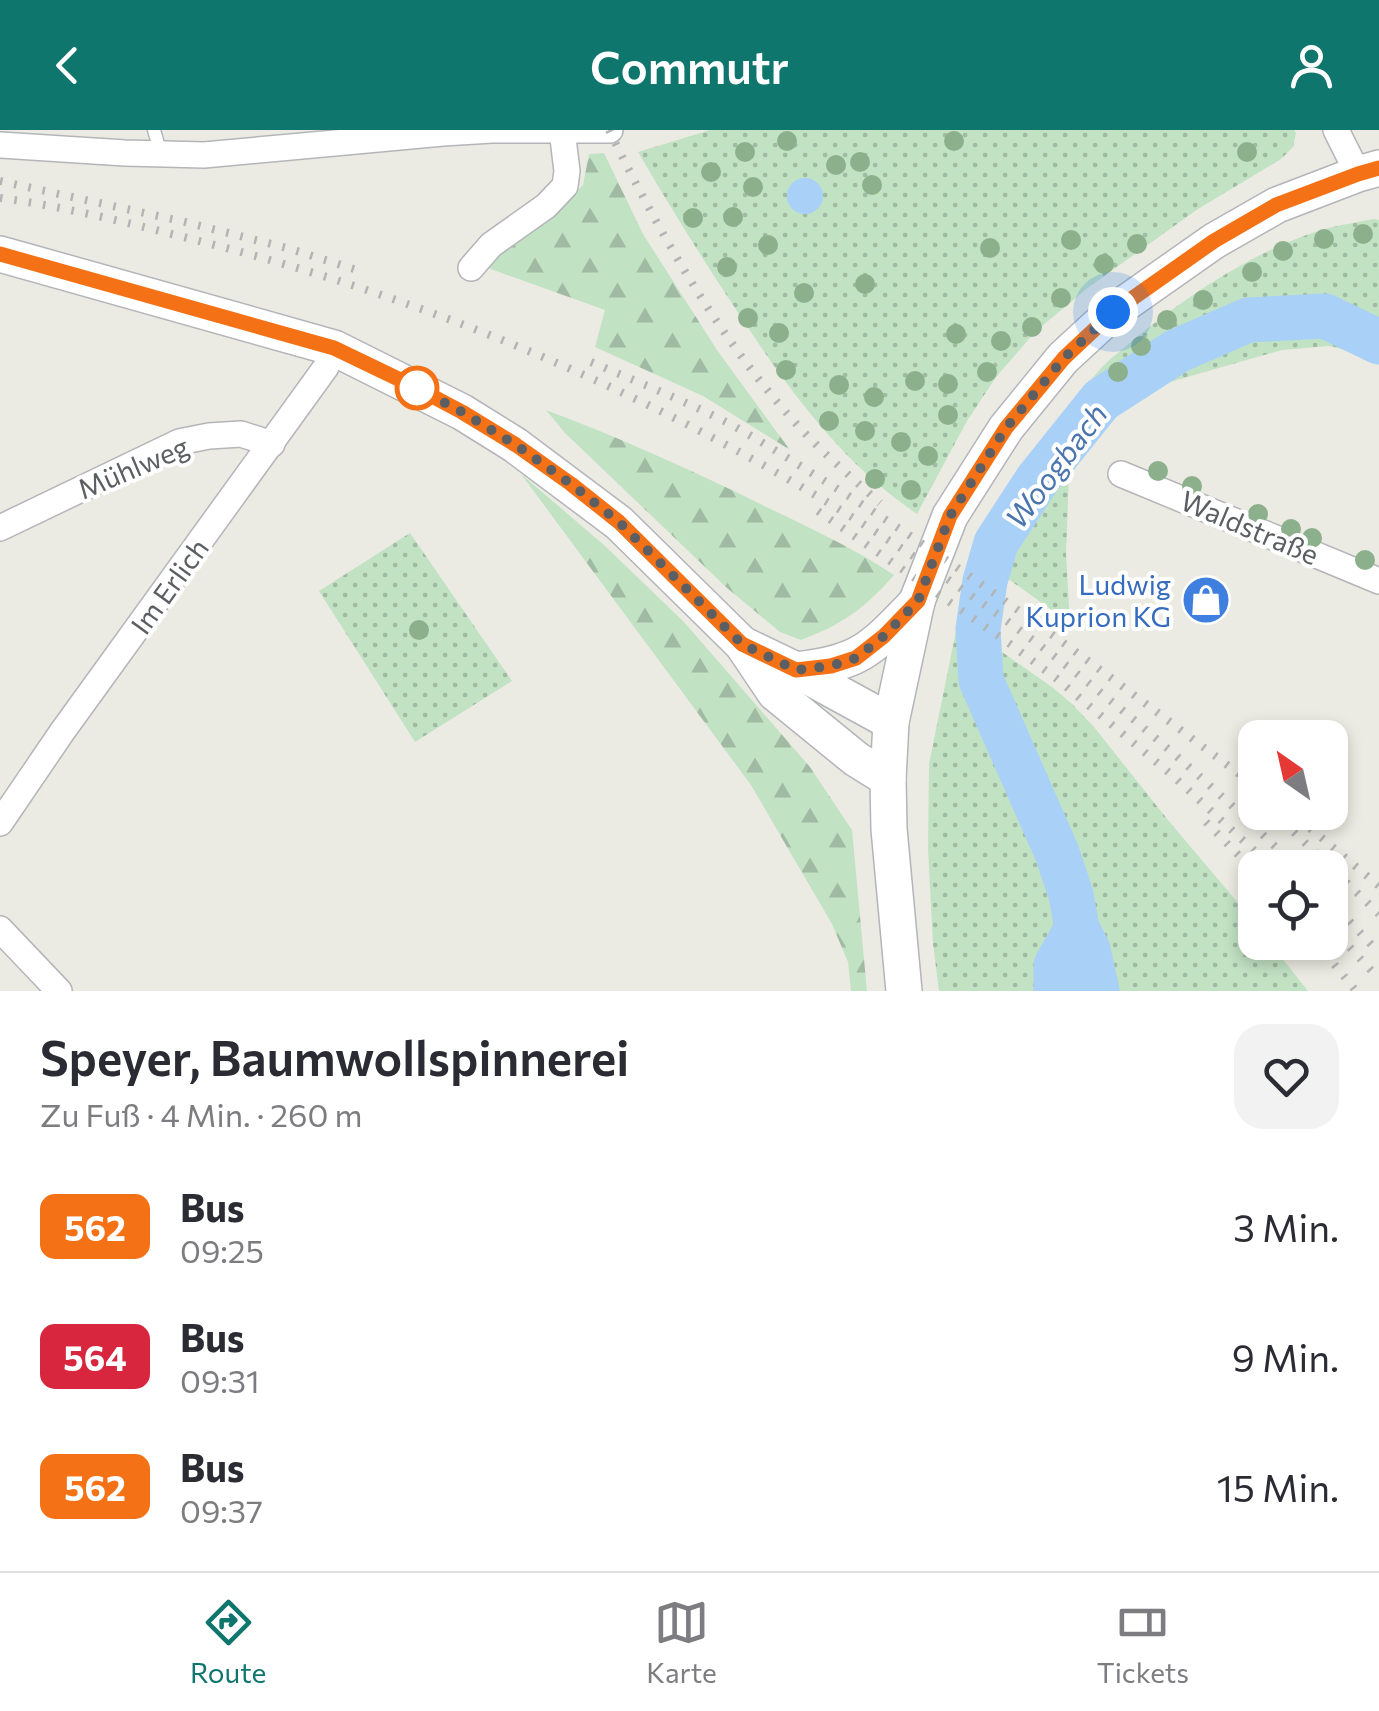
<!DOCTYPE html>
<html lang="de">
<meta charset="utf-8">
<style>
:root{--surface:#fff;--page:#f2f2f3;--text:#2b2b33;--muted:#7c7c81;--line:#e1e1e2;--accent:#0f766e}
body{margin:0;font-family:Commissioner,sans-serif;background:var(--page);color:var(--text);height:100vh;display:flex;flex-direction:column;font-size:38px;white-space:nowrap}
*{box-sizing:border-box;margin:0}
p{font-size:32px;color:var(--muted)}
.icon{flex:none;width:55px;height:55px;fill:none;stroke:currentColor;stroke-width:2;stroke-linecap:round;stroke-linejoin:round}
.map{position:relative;height:861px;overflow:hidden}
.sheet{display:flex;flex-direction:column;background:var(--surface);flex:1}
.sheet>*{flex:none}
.badge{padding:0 20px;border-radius:15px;font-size:35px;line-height:65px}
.needle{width:65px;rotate:326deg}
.controls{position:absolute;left:1238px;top:590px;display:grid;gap:20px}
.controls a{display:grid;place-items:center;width:110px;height:110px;border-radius:20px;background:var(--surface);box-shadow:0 5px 15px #0003;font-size:50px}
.you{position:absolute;width:50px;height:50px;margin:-25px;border:8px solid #fff;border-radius:50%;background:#1a73e8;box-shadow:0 0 0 15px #1a73e833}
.map>.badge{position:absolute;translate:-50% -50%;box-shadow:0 0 0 5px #fff}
.round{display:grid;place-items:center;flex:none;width:105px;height:105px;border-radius:30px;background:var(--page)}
.head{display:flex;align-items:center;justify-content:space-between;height:170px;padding:0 40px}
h1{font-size:48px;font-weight:600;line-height:75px}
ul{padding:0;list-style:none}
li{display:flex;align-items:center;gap:30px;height:130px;padding:0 40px}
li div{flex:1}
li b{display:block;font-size:38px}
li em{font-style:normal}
li .badge{min-width:110px;font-weight:700;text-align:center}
header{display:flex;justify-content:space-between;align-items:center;height:130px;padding:0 40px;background:var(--accent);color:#fff;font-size:45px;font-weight:600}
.tab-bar{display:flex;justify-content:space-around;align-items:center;height:140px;border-top:2px solid var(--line);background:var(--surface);font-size:28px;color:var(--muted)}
.tab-bar a{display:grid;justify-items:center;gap:5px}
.tab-bar .selected{color:var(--accent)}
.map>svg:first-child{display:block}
</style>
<header><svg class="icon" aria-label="back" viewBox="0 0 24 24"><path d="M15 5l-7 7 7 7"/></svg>Commutr<svg class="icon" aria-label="person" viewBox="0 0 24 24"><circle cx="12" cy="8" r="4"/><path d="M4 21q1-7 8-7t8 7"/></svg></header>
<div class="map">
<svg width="1379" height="861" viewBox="0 0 1379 861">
<defs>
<pattern id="green-dots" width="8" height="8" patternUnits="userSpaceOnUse" patternTransform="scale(2.5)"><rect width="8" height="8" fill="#c2e2c4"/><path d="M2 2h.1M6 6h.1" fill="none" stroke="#a1baa3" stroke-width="1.8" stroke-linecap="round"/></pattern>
<pattern id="forest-firs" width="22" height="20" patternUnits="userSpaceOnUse" patternTransform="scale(2.5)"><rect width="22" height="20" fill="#c2e2c4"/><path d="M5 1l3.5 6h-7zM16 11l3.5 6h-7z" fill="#a1baa3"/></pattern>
</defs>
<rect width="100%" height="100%" fill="#ecebe3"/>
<!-- green -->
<g fill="url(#green-dots)">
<path d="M710 0H1294L1296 3 1293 17 1281 29 1198 79 1089 157 1036 201 996 247 967 291 917 384C840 332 785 255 735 178 701 127 669 75 638 22Z"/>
<path d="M1374 89 1379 90V231L1368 225 1329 216 1282 220 1135 262 1098 288 1072 329 1069 343 1066 424 1070 493 973 424C1012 359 1051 293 1103 236 1112 227 1122 220 1132 211 1186 166 1261 116 1329 98 1344 94 1359 92 1374 89Z"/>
<path d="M410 403 512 551 415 612 319 461Z"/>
<path d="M958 491 1052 557 1072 574 1094 597 1168 690 1255 793V812L1270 813 1308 861H939L933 814 928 719 929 634Z"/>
</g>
<!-- forest -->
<g fill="url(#forest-firs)">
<path d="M604 23 643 104 717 220 790 320 703 266 595 217 605 180 488 138 485 132 571 67 583 55 589 24Z"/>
<path d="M546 280C626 310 702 345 779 383 818 402 857 420 894 445 864 479 843 494 801 510L780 502 727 458 565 303Z"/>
<path d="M521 344 604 415 684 492 810 637 852 700 867 861H851L848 832 832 794 751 655Z"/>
</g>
<!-- water -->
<circle fill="#a9d0f7" cx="805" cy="66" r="18"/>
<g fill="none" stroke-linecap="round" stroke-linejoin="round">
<!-- river -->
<g stroke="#a9d0f7" stroke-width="45">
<path d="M1077 798 1088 820 1097 861"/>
<path d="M1056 861V835L1077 798 1071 765 1057 723 981 550 978 499 985 451 996 413 1037 350 1101 270 1177 221 1248 190 1325 186 1379 212"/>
</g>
<!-- lane casing -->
<g stroke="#b4b5b9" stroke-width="15">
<path id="lane" d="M154 0 161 24"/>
</g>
<!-- street casing -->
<g stroke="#b4b5b9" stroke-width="28">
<g id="street">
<path d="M1336 0 1358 44"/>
<path d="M0 15 125 23 204 25 443 3 492 0H610"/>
<path d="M471 138 491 115 546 76 565 56 567 41 562 0"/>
<path d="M1121 344 1379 451"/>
<path d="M0 398 179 312 209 306 241 304 272 314"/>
<path d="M0 693 62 602 326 237 334 218"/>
<path d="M0 799 59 861"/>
</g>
</g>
<!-- secondary casing -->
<g stroke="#b2b5b9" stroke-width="38">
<g id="secondary">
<path d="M0 124 334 218 462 282 515 315 619 393 742 514 775 563 856 629 888 649"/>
<path d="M742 514 796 540 891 592"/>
<path d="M796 540C862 533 872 518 917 472"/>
<path d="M904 861 889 699 888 649 891 592 917 471 950 386 1006 298 1063 228 1113 182 1214 111 1277 75 1358 44 1379 38"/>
</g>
</g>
<!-- lane -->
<use href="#lane" stroke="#fff" stroke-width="12"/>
<!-- street -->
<use href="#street" stroke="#fff" stroke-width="25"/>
<!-- secondary -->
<use href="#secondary" stroke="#fff" stroke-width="35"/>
<!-- rail -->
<g stroke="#b3b4b4" stroke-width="8" stroke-dasharray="2.5 12" stroke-linecap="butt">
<path d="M609 0C659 102 716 204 792 289 819 320 850 346 880 373"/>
<path d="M0 51 185 92 287 118 354 139"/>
<path d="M0 68C69 77 140 96 207 113 622 219 993 437 1297 738"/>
<path d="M591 232C638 252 685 271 730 294 770 316 808 341 847 365 989 454 1121 555 1255 656"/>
<path d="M818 381 1010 514 1057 549 1173 646 1273 738"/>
<path d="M1273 682 1379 784"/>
<path d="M1299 689 1379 756"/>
<path d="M1206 692 1255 742"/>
<path d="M1330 770 1379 823"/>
<path d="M1330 796 1379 849"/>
<path d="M1316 812 1356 861"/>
</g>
</g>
<!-- trees -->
<g fill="#8cb08c">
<circle cx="787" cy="11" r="10"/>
<circle cx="954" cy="11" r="10"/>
<circle cx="745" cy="22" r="10"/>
<circle cx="1247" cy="22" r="10"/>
<circle cx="860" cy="32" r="10"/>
<circle cx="836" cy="35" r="10"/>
<circle cx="711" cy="42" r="10"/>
<circle cx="872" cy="55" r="10"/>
<circle cx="753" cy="57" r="10"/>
<circle cx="733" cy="87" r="10"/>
<circle cx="693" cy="88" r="10"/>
<circle cx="1363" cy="104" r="10"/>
<circle cx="1324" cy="109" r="10"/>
<circle cx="1071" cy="110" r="10"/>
<circle cx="1137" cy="114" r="10"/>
<circle cx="768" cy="115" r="10"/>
<circle cx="990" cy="118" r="10"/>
<circle cx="1283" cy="121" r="10"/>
<circle cx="1104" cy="134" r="10"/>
<circle cx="727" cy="137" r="10"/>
<circle cx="1252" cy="142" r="10"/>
<circle cx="865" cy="154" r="10"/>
<circle cx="804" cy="163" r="10"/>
<circle cx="1061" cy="168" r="10"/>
<circle cx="1203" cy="170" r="10"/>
<circle cx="748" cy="188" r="10"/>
<circle cx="1167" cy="190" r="10"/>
<circle cx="1032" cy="197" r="10"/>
<circle cx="779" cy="203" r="10"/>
<circle cx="956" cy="204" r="10"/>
<circle cx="1001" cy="211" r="10"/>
<circle cx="1141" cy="216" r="10"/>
<circle cx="786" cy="240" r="10"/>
<circle cx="987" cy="242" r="10"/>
<circle cx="1118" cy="242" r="10"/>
<circle cx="915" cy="251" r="10"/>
<circle cx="948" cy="254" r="10"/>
<circle cx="839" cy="255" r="10"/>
<circle cx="874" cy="267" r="10"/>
<circle cx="948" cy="285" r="10"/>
<circle cx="829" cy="291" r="10"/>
<circle cx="865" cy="301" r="10"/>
<circle cx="901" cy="312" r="10"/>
<circle cx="928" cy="326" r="10"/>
<circle cx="1158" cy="341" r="10"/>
<circle cx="875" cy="349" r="10"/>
<circle cx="1192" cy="356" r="10"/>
<circle cx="911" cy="360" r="10"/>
<circle cx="1258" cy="384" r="10"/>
<circle cx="1291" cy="399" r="10"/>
<circle cx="1312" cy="408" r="10"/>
<circle cx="1365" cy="430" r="10"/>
<circle cx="419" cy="500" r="10"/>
</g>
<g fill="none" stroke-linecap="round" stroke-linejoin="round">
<!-- line casing -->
<g stroke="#fff" stroke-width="22">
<path id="line" d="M0 124 334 218 415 257 462 282 516 315 571 354 619 392 742 514 796 540 831 536 856 528 884 506 918 471 950 386 1006 298 1064 228 1113 182 1214 111 1276 75 1358 44 1379 38"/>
</g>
<!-- line -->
<use href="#line" stroke="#f47115" stroke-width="15"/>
<!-- walk -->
<path stroke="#5b5e62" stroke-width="10" stroke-dasharray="0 18" d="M417 258 415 257 462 282 516 315 571 354 619 392 742 514 796 540 831 536 856 528 884 506 918 471 950 386 1006 298 1064 228 1113 182"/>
</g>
<!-- icons -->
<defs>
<g id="shop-disc" transform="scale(2.5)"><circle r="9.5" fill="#3f7fe0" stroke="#fff"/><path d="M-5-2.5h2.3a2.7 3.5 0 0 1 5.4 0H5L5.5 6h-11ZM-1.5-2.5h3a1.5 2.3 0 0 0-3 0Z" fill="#fff"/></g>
</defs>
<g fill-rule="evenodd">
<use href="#shop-disc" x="1206" y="470"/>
</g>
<!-- markers -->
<circle fill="#fff" stroke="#f47115" stroke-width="5" cx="417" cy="258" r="20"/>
<g text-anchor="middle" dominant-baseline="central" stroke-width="8" stroke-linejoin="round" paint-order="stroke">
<!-- street labels -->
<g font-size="28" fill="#5b5e62" stroke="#fff">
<text transform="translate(133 337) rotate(-23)">Mühlweg</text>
<text transform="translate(1250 397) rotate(23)">Waldstraße</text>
<text transform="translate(169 456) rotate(-54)">Im Erlich</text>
</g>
<!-- shop labels -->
<g font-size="28" fill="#366cbe" stroke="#fff" text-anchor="end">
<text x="1171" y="454">Ludwig<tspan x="1171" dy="32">Kuprion KG</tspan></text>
</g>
<!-- water labels -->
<g font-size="30" font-style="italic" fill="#4b75af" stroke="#fff">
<text transform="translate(1055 335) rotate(-53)">Woogbach</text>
</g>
</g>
</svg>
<div class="controls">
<a><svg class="needle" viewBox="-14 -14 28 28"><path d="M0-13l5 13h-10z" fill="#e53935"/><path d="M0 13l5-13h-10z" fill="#7c7c81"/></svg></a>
<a><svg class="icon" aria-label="locate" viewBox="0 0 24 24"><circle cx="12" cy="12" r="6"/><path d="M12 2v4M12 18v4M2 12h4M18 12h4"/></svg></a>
</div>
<div class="you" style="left:1113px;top:182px"></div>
</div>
<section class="sheet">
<div class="head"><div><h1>Speyer, Baumwollspinnerei</h1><p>Zu Fuß · 4 Min. · 260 m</p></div><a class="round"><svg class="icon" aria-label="heart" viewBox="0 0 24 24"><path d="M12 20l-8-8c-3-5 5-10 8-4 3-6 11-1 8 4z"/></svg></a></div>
<ul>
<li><span class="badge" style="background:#f47115;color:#fff">562</span><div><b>Bus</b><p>09:25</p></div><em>3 Min.</em></li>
<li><span class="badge" style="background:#d7263d;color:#fff">564</span><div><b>Bus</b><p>09:31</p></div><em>9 Min.</em></li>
<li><span class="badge" style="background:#f47115;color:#fff">562</span><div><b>Bus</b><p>09:37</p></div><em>15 Min.</em></li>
</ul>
</section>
<nav class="tab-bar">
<a class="selected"><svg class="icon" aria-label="directions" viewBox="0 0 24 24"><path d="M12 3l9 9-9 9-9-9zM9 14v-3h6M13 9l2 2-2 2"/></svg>Route</a>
<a><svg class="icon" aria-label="map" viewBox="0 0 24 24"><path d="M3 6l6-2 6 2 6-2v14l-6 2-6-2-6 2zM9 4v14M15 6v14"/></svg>Karte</a>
<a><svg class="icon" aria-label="tickets" viewBox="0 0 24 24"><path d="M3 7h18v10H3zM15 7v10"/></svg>Tickets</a>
</nav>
